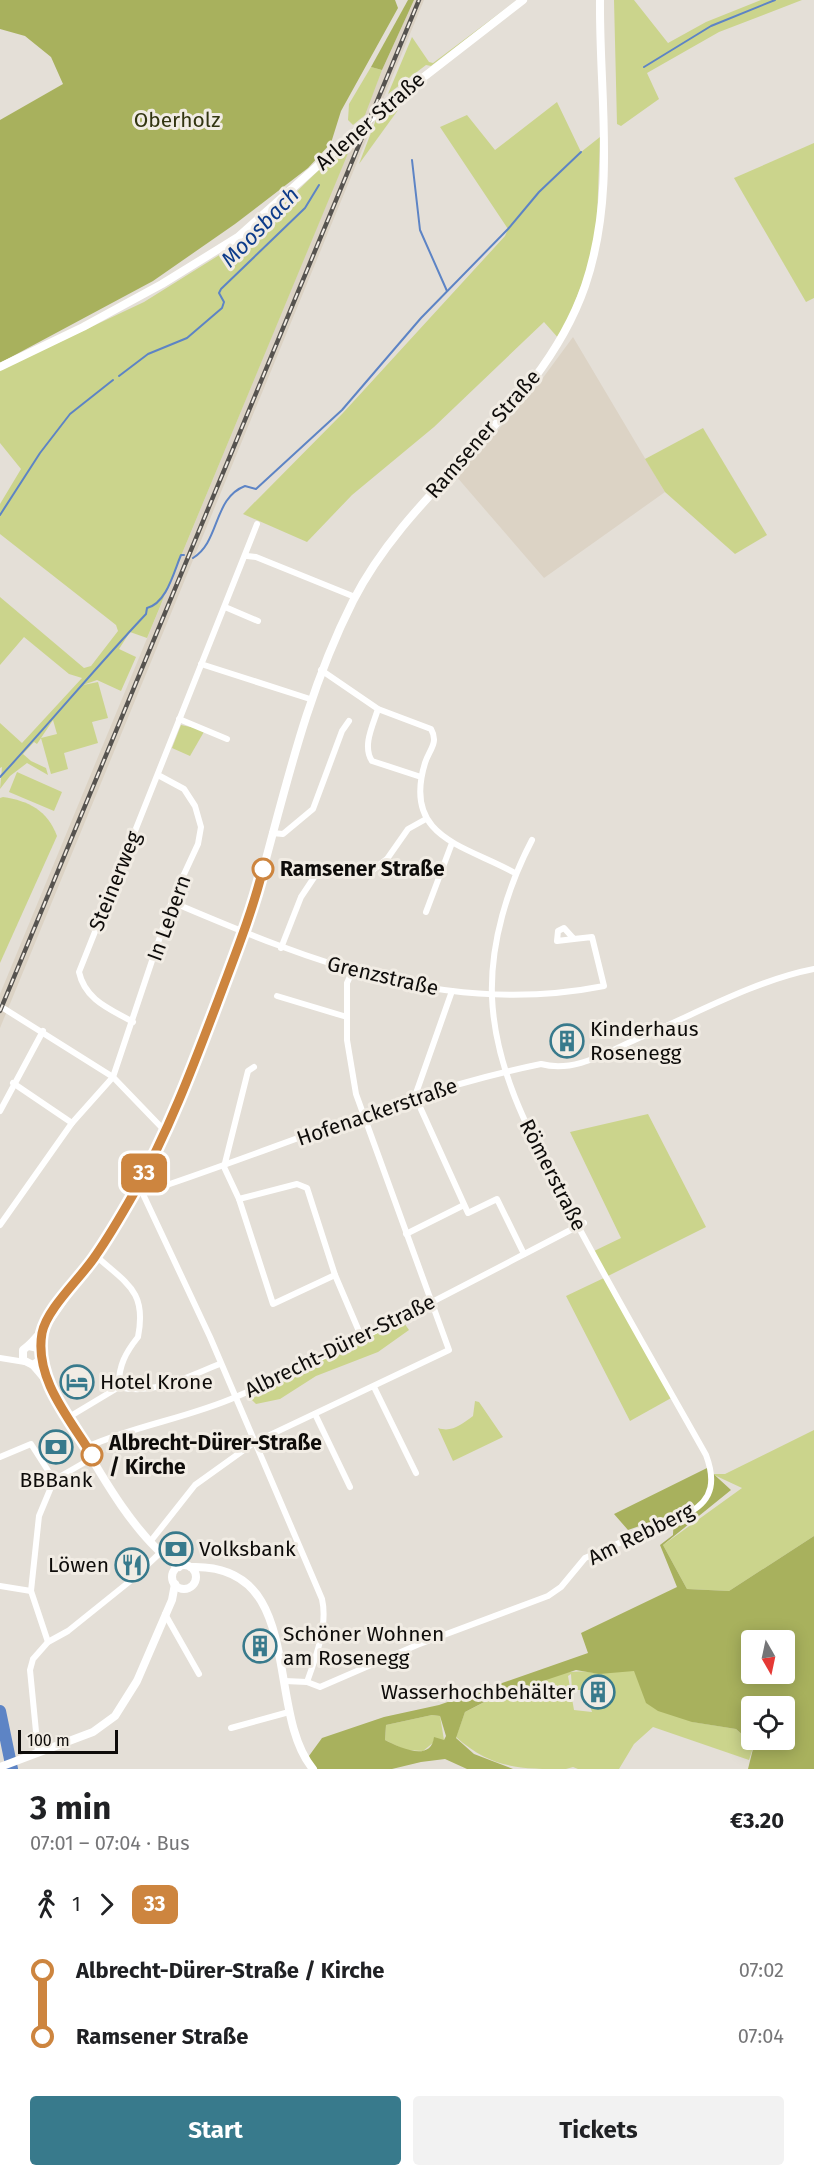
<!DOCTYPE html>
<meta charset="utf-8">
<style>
:root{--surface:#fff;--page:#f2f2f2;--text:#202124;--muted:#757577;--accent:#387a8c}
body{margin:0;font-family:"Fira Sans",sans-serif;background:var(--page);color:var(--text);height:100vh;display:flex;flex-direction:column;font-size:22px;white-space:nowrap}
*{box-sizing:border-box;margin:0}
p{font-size:20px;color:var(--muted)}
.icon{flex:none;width:33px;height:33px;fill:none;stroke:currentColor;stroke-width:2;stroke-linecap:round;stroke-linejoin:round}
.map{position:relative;height:1769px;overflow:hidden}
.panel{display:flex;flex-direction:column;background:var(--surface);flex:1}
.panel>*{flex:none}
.badge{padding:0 12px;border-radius:9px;font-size:21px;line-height:39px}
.needle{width:39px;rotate:171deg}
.buttons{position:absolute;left:741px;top:1630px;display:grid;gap:12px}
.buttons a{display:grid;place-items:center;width:54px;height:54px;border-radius:6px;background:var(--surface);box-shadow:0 3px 15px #0003;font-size:30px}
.scale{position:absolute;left:18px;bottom:15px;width:100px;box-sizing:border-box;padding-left:6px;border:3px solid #0e0c0a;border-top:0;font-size:16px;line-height:21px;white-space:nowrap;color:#0e0c0a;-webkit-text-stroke:4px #f1ece4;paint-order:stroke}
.map>.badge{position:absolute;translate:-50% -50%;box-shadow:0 0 0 3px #fff}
.legs{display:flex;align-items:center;gap:9px;height:66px;padding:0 30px;font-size:20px}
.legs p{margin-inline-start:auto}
.head{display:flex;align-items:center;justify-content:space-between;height:102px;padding:0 30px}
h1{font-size:33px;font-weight:700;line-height:45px}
.button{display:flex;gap:12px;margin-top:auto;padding:12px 30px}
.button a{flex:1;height:69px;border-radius:6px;background:var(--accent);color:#fff;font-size:24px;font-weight:700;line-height:69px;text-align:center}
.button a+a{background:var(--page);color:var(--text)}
ul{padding:0 30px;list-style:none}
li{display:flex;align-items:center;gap:21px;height:66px;font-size:22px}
li i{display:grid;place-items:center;width:9px;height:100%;margin:0 8px;background:currentColor}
li i::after{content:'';width:15px;height:15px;margin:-8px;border:4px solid;border-radius:50%;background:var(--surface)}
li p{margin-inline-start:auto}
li:first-child i{background:linear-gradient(#0000 50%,currentColor 0)}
li:last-child i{background:linear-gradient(currentColor 50%,#0000 0)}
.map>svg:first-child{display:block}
</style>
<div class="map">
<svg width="814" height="1769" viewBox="0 0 814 1769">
<rect width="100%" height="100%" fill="#e4dfd7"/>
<!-- built -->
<g fill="#dcd3c5">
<path d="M414 0H424L0 1028V994L382 70Z"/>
<path d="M573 337 665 492 544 578 456 476 534 390Z"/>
</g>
<!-- green -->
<g fill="#cbd48c" fill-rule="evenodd">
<path d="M517 0 431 66 426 65 388 94 412 37 429 62 433 63Z"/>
<path d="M614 0H634L668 43 706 22 761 0H802L719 32 647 73 659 99 621 126 617 124Z"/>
<path d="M371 67 382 70 365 115 353 125 348 120 349 104Z"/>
<path d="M395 102 399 105 398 110 359 164 377 117Z"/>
<path d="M557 102 581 152 600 137 596 248 560 340 544 322 434 427 352 495 307 542 243 514 342 414 505 236 508 229 440 127 467 115 495 150Z"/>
<path d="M356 134 147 638 130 632 119 649 136 657 121 691 97 680 83 685 98 682 108 718 92 722 98 743 64 753 68 769 51 774 41 738 57 734 53 720 37 744 34 742 23 754 31 761 46 768 48 775 27 763 10 776 0 789 2 767 0 768V723L22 743 82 678 69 674 24 637 0 665V597L84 668 91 666 118 631 116 625 0 534V504L21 469 0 443V370L144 302 253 234Z"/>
<path d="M814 143V298L806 302 734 178Z"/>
<path d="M703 428 767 535 735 554 665 492 645 459Z"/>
<path d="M181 725 205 730 190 756 172 748Z"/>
<path d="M17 772 62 792 54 811 9 792Z"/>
<path d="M3 797C29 801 47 810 57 836L0 963V798Z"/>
<path d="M648 1114 706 1227 606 1277 673 1397 630 1421 566 1296 606 1277 592 1252 621 1238 570 1132Z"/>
<path d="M402 1320 409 1330 378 1352 316 1376 280 1399 256 1404 251 1399 271 1389 269 1386Z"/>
<path d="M475 1401 479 1402 503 1437 453 1461 438 1428C452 1433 462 1424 473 1416Z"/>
<path d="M814 1430V1536L729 1591 687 1589 663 1545 742 1488 712 1474H725Z"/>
<path d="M634 1637 784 1641H752V1674L693 1722 736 1729 754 1745 749 1760 653 1727 634 1744 619 1769H578L573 1767 566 1769C520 1769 492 1769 456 1737L465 1712C502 1693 552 1665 594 1673ZM571 1674 572 1690H585L592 1712 574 1710 568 1676Z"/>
<path d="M432 1715 440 1716 444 1740 434 1742 423 1751 405 1750 385 1740 386 1725Z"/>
</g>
<!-- forest -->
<g fill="#a8b15d" fill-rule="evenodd">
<path d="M0 0H395L398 8 341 111 331 143 308 168 235 224 153 281 0 363V120L63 84 51 57 25 36 0 29Z"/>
<path d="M408 0H414L382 70 371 67Z"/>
<path d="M707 1468 731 1490 663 1545 687 1589 729 1591 814 1536V1769H748L754 1745 736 1729 692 1722 658 1711 646 1703 634 1671 599 1674 576 1670 492 1698 465 1712 456 1738 474 1754 513 1769H467L445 1759 421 1762 392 1769H313L306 1760 322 1738 384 1717 439 1705 588 1653 581 1633 677 1587 660 1545 673 1535 674 1514 628 1530 614 1514ZM752 1641H784V1674H752ZM752 1707H784V1740H752ZM432 1715 440 1716 446 1736 444 1740 434 1737C431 1763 399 1747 385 1740L386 1725Z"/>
</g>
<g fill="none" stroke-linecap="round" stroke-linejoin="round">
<!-- stream -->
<g stroke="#5d84c5" stroke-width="2">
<path d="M644 67 711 26 775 0"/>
<path d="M412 160 420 230 447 291"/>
<path d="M119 376 148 354 187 338 222 308 224 302 219 293 221 289 305 208 319 185"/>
<path d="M0 515 40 453 70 414 113 380"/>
<path d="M193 558C220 542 213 498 245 486L256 489 342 410 421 318 508 229 539 192 581 152"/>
<path d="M0 777C50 723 96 667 146 614L147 608C167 603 174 571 181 555H184"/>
</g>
<!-- river -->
<path stroke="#5d84c5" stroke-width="12" d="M0 1711 12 1769"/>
<!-- street -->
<g stroke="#fff" stroke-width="6">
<path d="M247 556 256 557 355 597"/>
<path d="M225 607 258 621"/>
<path d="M201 664 310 699"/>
<path d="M321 670 378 709 431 729C439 743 429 750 425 763 402 838 465 845 515 873"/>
<path d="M378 709C373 725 362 746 372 761L421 777"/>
<path d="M179 719 227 739"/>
<path d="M272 833 283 834 313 809 342 731 349 721"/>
<path d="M172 902C313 962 447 1017 604 986L592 937 574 939 564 928 558 931 557 941 574 939"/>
<path d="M426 912 452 843"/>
<path d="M281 948 301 897 315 876 333 870 374 869 387 859 408 829 426 819"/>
<path d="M452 991 415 1096 468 1213 497 1199 524 1254"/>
<path d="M277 996 347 1017"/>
<path d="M0 1006 113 1077 165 1131"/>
<path d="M133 1022C110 1009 85 1000 79 972L257 524"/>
<path d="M254 1067 248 1071 224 1167 239 1199 273 1304 335 1275"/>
<path d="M13 1083 72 1123"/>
<path d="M0 1111 43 1031"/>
<path d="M142 1192 210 1337 322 1599C328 1625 316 1657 307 1682"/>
<path d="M143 1193C275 1150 404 1092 541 1064 577 1074 611 1049 644 1036 697 1013 757 980 814 969"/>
<path d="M239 1199 297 1184 307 1188 335 1275 361 1336"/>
<path d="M0 1225 72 1123 113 1077 173 898 198 844 201 827 195 806 184 789 158 775"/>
<path d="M406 1234 464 1205"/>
<path d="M96 1256C127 1284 147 1291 138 1337 126 1352 118 1366 119 1387"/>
<path d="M0 1358 25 1362"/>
<path d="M374 1387 416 1473"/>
<path d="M315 1414 350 1487"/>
<path d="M69 1417 119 1387C154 1396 188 1376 220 1364"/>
<path d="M87 1447C136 1425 189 1418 238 1396 356 1344 470 1282 584 1223"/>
<path d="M0 1457 31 1444 54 1480"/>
<path d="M150 1542 195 1485 255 1442 449 1350 356 1094 347 1040V983L352 972"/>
<path d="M0 1586 31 1591"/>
<path d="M165 1614 199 1674"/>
<path d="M48 1642 31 1591 39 1516 54 1480 94 1457"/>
<path d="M285 1681 307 1682 320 1687 417 1645 548 1596 561 1587 585 1558 690 1512C714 1499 715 1479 706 1455 661 1375 614 1294 571 1213 536 1145 495 1075 492 997 490 943 508 886 532 840"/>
<path d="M231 1728 289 1712"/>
<path d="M38 1752 30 1670 33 1659 48 1642 68 1631 129 1582 160 1553"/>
</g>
<!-- secondary -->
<g stroke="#fff" stroke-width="8">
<path d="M0 367 83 327 162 284 238 237 371 118 523 0"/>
<path d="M29 1346 38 1348 41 1354 40 1360 33 1365 23 1360V1350C44 1334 62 1300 79 1279 142 1196 181 1099 217 1002 232 962 248 922 260 881 287 783 307 692 353 601 413 483 541 413 585 286 617 192 599 96 600 0"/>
<path d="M33 1365 45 1379C80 1434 125 1532 179 1567"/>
<circle cx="184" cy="1577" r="12"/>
<path d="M191 1567C307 1563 264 1711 313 1769"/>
<path d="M0 1767 93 1732 115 1716 137 1681 172 1600 175 1584"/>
</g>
<!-- rail casing -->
<g stroke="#56534f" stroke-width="4.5">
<path id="rail" d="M0 1011 419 0"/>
</g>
<!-- rail -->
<use href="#rail" stroke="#f1ece4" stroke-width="2" stroke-dasharray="7" stroke-linecap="butt"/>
</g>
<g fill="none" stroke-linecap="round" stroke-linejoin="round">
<!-- line-1 casing -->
<g stroke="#fff" stroke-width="14">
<path id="line-1" d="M92 1455C69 1418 34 1378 42 1333 47 1308 82 1277 96 1255 110 1235 122 1214 134 1193 169 1131 194 1064 219 998 235 955 252 913 263 869"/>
</g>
<!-- line-1 -->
<use href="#line-1" stroke="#cd853f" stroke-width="9"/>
</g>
<!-- icons -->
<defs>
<g id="building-ring" transform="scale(1.725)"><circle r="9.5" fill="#f1ece4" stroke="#387a8c" stroke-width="1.5"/><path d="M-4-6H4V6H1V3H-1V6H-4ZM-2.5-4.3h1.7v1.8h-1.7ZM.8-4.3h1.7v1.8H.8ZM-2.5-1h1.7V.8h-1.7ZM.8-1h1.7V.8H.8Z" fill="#387a8c"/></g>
<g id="hotel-ring" transform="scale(1.725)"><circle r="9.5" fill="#f1ece4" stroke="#387a8c" stroke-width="1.5"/><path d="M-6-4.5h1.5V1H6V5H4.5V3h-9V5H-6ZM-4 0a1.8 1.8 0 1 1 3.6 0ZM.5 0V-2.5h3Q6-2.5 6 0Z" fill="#387a8c"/></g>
<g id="bank-ring" transform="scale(1.725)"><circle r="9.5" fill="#f1ece4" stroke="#387a8c" stroke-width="1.5"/><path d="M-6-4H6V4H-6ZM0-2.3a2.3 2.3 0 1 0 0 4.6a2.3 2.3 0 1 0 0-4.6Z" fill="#387a8c"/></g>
<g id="restaurant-ring" transform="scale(1.725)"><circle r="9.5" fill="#f1ece4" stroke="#387a8c" stroke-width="1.5"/><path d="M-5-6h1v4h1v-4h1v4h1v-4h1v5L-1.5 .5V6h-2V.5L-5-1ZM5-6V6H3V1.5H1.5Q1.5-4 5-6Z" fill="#387a8c"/></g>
</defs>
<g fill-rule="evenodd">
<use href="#building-ring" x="567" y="1041"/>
<use href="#hotel-ring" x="77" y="1382"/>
<use href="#bank-ring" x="56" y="1447"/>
<use href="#bank-ring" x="176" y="1549"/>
<use href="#restaurant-ring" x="132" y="1565"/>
<use href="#building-ring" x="260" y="1646"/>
<use href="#building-ring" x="598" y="1692"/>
</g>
<!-- markers -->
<g fill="#fff" stroke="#cd853f" stroke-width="3">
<circle cx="263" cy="869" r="10"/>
<circle cx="92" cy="1455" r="10"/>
</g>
<g text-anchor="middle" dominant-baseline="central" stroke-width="6" stroke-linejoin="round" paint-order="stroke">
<!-- park labels -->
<g font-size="21" fill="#323511" stroke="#f1ece4">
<text x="177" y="120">Oberholz</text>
</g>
<!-- street labels -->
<g font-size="21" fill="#0e0c0a" stroke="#f1ece4">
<text transform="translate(370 121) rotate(-41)">Arlener Straße</text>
<text transform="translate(483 434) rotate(-49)">Ramsener Straße</text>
<text transform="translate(115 881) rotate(-68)">Steinerweg</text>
<text transform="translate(169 918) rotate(-70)">In Lebern</text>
<text transform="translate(383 976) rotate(13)">Grenzstraße</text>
<text transform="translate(377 1112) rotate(-19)">Hofenackerstraße</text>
<text transform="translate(553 1175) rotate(63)">Römerstraße</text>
<text transform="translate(340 1346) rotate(-26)">Albrecht-Dürer-Straße</text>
<text transform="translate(641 1534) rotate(-26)">Am Rebberg</text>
</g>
<!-- stop labels -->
<g font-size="21" font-weight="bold" fill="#0e0c0a" stroke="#f1ece4" text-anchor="start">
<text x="280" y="869">Ramsener Straße</text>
<text x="109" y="1443">Albrecht-Dürer-Straße<tspan x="109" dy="24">/ Kirche</tspan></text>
</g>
<!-- poi labels -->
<g font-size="21" fill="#0e0c0a" stroke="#f1ece4" text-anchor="start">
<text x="590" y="1029">Kinderhaus<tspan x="590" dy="24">Rosenegg</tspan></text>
<text x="100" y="1382">Hotel Krone</text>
<text x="56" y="1480" text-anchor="middle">BBBank</text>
<text x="199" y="1549">Volksbank</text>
<text x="109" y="1565" text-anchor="end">Löwen</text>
<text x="283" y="1634">Schöner Wohnen<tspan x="283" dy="24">am Rosenegg</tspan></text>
<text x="575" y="1692" text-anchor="end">Wasserhochbehälter</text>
</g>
<!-- water labels -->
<g font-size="22" font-style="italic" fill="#0d3c8a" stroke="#f1ece4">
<text transform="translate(260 227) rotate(-46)">Moosbach</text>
</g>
</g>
</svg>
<div class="buttons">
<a><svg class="needle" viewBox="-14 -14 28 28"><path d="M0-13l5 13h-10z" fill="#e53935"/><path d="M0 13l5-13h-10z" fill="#757577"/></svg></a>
<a><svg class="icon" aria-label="locate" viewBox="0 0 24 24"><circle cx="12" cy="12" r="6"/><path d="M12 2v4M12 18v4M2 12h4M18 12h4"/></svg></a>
</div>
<div class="scale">100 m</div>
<b class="badge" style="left:144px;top:1173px;background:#cd853f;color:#fff">33</b>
</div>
<section class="panel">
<div class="head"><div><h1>3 min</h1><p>07:01 – 07:04 · Bus</p></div><b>€3.20</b></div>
<div class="legs"><svg class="icon" aria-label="walk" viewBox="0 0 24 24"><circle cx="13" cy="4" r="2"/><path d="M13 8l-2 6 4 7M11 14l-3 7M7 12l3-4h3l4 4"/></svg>1<svg class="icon" aria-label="forward" viewBox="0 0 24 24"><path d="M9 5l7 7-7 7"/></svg><b class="badge" style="background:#cd853f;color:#fff">33</b></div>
<ul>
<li><i style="color:#cd853f"></i><b>Albrecht-Dürer-Straße / Kirche</b><p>07:02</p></li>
<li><i style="color:#cd853f"></i><b>Ramsener Straße</b><p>07:04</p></li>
</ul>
<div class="button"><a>Start</a><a>Tickets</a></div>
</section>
